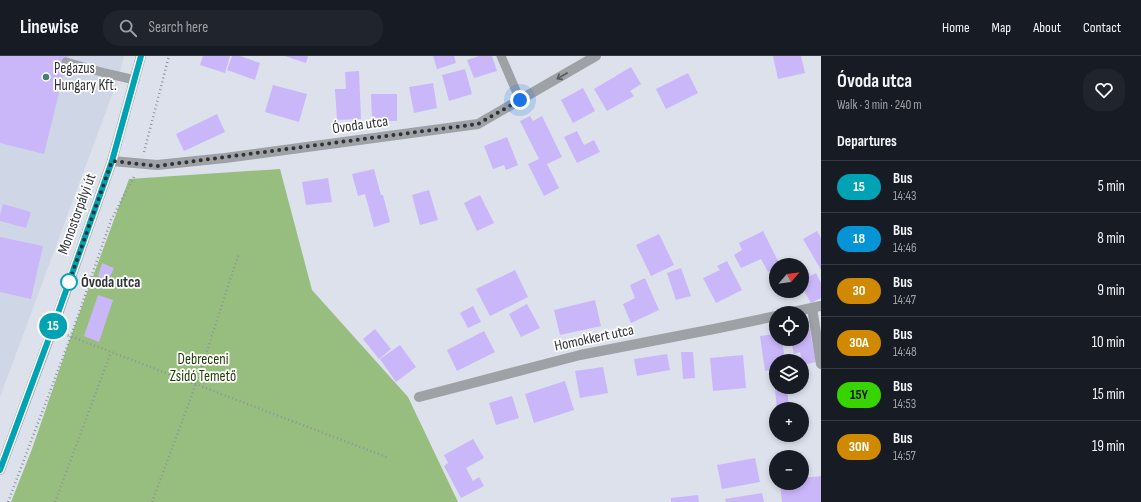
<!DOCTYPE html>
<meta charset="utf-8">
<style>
:root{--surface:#171b24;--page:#20242c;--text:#f1f3f6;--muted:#9ea1a6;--line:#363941}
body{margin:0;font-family:"Sofia Sans Condensed",sans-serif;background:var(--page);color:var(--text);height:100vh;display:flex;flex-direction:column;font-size:15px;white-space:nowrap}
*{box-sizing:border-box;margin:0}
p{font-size:13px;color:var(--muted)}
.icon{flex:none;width:22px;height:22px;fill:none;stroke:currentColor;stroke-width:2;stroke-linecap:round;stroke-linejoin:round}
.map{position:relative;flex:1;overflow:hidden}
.sheet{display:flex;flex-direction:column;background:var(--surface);width:320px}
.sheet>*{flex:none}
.badge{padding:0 8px;border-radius:13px;font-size:14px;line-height:26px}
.needle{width:26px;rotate:62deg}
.tools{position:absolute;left:769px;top:202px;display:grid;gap:8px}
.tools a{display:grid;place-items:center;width:40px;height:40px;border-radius:50%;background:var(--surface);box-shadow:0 2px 6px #0003;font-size:20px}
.you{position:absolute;width:20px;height:20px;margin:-10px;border:3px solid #fff;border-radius:50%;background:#1a73e8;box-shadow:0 0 0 6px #1a73e833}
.map>.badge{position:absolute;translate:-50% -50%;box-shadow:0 0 0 2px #fff}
h2{padding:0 16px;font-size:15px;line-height:36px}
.round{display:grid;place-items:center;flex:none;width:42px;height:42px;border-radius:16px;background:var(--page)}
.headline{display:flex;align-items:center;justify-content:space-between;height:68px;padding:0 16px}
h1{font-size:19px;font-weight:700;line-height:30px}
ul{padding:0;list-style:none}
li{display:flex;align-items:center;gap:12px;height:52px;padding:0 16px;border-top:1px solid var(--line)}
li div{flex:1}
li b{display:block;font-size:15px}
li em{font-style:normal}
li .badge{min-width:44px;font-weight:700;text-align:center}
header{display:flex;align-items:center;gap:24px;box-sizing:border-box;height:56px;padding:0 20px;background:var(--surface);border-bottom:1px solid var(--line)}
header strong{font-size:19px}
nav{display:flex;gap:22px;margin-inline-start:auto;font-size:14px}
.search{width:280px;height:36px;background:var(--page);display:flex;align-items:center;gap:10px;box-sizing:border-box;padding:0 14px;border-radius:16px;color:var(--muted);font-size:15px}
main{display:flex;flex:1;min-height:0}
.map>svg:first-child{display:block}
</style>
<header>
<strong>Linewise</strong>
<div class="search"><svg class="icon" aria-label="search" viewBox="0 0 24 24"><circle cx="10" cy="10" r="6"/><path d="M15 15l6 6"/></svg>Search here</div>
<nav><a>Home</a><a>Map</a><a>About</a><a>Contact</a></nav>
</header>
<main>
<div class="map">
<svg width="821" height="446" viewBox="0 0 821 446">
<rect width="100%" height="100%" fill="#dde1eb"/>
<!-- built -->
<path fill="#cfd6e6" d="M0 0H124L118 23 0 341Z"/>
<!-- green -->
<path fill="#97be7e" d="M280 113 312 234 408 341 458 446H11L32 393 71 280 129 123Z"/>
<!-- building -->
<g fill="#cab7fa">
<path d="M0 0H68L44 98 0 87Z"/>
<path d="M203 0H230L225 17 200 9Z"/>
<path d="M232 0H240L260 7 255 24 227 14Z"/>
<path d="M285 0H308L306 7Z"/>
<path d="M433 0H454L456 7 437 13Z"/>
<path d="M479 0H492L497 15 474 22 467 4Z"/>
<path d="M773 0H801L805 17 778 23Z"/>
<path d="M631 11 641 28 630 35 634 40 607 55 594 33Z"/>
<path d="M465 13 472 38 449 45 442 19Z"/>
<path d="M359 15 361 63 337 64 335 33H346L345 16Z"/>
<path d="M688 17 698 37 666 53 656 33Z"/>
<path d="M433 27 437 52 414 57 409 31Z"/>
<path d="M273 29 307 38 299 66 265 56Z"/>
<path d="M583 32 595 55 573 67 561 44Z"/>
<path d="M371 38H397V65H372Z"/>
<path d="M217 58 225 76 184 95 176 78Z"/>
<path d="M530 60 533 65 542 60 562 101 547 108 559 132 544 140 528 108 539 103 520 65Z"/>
<path d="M577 75 584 89 594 84 600 96 577 107 564 81Z"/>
<path d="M507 81 518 109 506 114 504 109 493 113 484 90Z"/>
<path d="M374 113 381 139H383L390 166 374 171 365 138 358 140 352 118Z"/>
<path d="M328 122 332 146 306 149 302 126Z"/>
<path d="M429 134 438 164 420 169 412 139Z"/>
<path d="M480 139 494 167 477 175 464 147Z"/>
<path d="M3 148 31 156 26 172 0 165V159Z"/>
<path d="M763 175 780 209H776V212L768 216 761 203 741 212 734 199 742 194 739 187Z"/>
<path d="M817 175 821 182V214L803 183Z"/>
<path d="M659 178 674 209 651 220 636 189Z"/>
<path d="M0 181 43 190 31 243 0 236Z"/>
<path d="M727 205 742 234 716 247 703 222 720 214 717 210Z"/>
<path d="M102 207 114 212 108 225 98 220Z"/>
<path d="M681 212 691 240 676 244 667 217Z"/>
<path d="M807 213 810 220 816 217 821 227V242L811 247 802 231V216Z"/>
<path d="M515 214 528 241 490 260 476 233Z"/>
<path d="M645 222 659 254 631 267 623 248 635 242 630 229Z"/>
<path d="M98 239 113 244 99 286 84 280Z"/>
<path d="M595 244 601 270 560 279 554 254Z"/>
<path d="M527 248 540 272 521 281 509 258Z"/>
<path d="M473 250 481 266 468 272 460 257Z"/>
<path d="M809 270 816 306 803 309 800 296 794 298 791 283H802V272Z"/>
<path d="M375 273 391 293 379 303 363 283Z"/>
<path d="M484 275 495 296 457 315 447 294Z"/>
<path d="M776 278V283H782L785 305H776V313L765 315 760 280Z"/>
<path d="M400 289 416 311 396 326 380 303Z"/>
<path d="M681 296H693L695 322 683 323Z"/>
<path d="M667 298 670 314 637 320 634 303Z"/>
<path d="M743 299 746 332 713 335 710 302Z"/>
<path d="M603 311 608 337 580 342 575 315Z"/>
<path d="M774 324H776V331H787L789 353H777Z"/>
<path d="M565 325 574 354 534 367 525 338Z"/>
<path d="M512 340 519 362 496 369 489 347Z"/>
<path d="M473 383 484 402 466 412 473 425 479 421 484 430 461 442 444 410 448 407 444 399Z"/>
<path d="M755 402 760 426 722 433 717 409Z"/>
<path d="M821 420V446H782L780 427H802V422Z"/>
<path d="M762 437 764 446H726L725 443Z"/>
<path d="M698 439 699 446H671V442Z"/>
</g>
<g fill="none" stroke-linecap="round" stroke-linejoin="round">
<!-- path -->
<g stroke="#90939b" stroke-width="2.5" stroke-dasharray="1 3" stroke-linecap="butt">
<path d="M144 96 169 0"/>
<path d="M64 278 389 402"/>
<path d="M8 446 71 280 111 164 135 119"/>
<path d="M55 446 111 296"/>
<path d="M152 446 196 328 239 197"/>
</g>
<!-- service -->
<g stroke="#9ea1a5" stroke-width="9">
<path d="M501 0 520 44"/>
<path d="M66 6 105 17 135 24"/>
</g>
<!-- minor -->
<g stroke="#9ea1a5" stroke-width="10">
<path d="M112 105 157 109 225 102 478 68 596 0"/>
<path d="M812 252 821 308"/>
<path d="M788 257 821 250"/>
<path d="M419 341 580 299 719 272 776 260"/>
</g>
<!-- tertiary -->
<path stroke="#9ea1a5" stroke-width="10" d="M0 414 52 275 112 105 141 0"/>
</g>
<!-- one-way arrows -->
<defs><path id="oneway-shaft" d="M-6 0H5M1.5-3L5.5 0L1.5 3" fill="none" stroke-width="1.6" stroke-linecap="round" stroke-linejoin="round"/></defs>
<use stroke="#575a5e" href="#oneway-shaft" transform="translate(562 20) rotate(150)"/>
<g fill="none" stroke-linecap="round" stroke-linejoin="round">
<!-- line casing -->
<g stroke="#fff" stroke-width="9">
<path id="line" d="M0 414 52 274 112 105 141 0"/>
</g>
<!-- line -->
<use href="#line" stroke="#00a3b4" stroke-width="6"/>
<!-- walk -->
<path stroke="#313337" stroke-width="4" stroke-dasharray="0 7.2" d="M69 226 67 232 112 105 157 110 478 68 520 44"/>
</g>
<!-- markers -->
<circle fill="#408274" stroke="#fff" stroke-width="1.5" cx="46" cy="21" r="4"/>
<circle fill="#fff" stroke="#00a3b4" stroke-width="2" cx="69" cy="226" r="8"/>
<g text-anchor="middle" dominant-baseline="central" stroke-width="3.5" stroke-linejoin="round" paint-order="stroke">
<!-- poi labels -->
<g font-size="15" fill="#313337" stroke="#fff" text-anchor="start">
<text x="54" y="12">Pegazus<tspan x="54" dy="17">Hungary Kft.</tspan></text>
</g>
<!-- street labels -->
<g font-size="15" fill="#313337" stroke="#fff">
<text transform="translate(360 69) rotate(-8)">Óvoda utca</text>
<text transform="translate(77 158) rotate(-70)">Monostorpályi út</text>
<text transform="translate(594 282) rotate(-12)">Homokkert utca</text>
</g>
<!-- stop labels -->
<g font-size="15" font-weight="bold" fill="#313337" stroke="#fff" text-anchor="start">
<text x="81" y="226">Óvoda utca</text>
</g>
<!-- park labels -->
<g font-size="15" fill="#1f3c03" stroke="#fff">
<text x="203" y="303">Debreceni<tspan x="203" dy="17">Zsidó Temető</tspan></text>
</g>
</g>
</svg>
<div class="tools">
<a><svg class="needle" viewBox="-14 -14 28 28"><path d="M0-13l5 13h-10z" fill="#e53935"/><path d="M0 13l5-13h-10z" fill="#9ea1a6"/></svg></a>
<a><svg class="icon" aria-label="locate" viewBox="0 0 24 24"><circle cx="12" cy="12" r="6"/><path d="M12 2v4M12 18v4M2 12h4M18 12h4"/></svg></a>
<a><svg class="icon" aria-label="layers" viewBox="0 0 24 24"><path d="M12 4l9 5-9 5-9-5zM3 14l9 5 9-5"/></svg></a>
<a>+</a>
<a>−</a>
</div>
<div class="you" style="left:520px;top:44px"></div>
<b class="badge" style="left:53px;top:270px;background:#00a3b4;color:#fff">15</b>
</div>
<section class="sheet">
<div class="headline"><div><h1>Óvoda utca</h1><p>Walk · 3 min · 240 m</p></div><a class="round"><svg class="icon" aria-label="heart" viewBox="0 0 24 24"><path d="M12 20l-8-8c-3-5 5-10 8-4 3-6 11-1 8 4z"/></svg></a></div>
<h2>Departures</h2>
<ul>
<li><span class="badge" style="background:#00a3b4;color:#fff">15</span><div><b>Bus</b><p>14:43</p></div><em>5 min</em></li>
<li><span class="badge" style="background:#0595d6;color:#fff">18</span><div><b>Bus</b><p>14:46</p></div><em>8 min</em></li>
<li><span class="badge" style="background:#d08900;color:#fff">30</span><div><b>Bus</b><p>14:47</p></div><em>9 min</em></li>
<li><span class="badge" style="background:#d08900;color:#fff">30A</span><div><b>Bus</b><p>14:48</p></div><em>10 min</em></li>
<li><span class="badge" style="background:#38d400;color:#111">15Y</span><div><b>Bus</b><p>14:53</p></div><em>15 min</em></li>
<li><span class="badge" style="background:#d08900;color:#fff">30N</span><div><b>Bus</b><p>14:57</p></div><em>19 min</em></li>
</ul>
</section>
</main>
